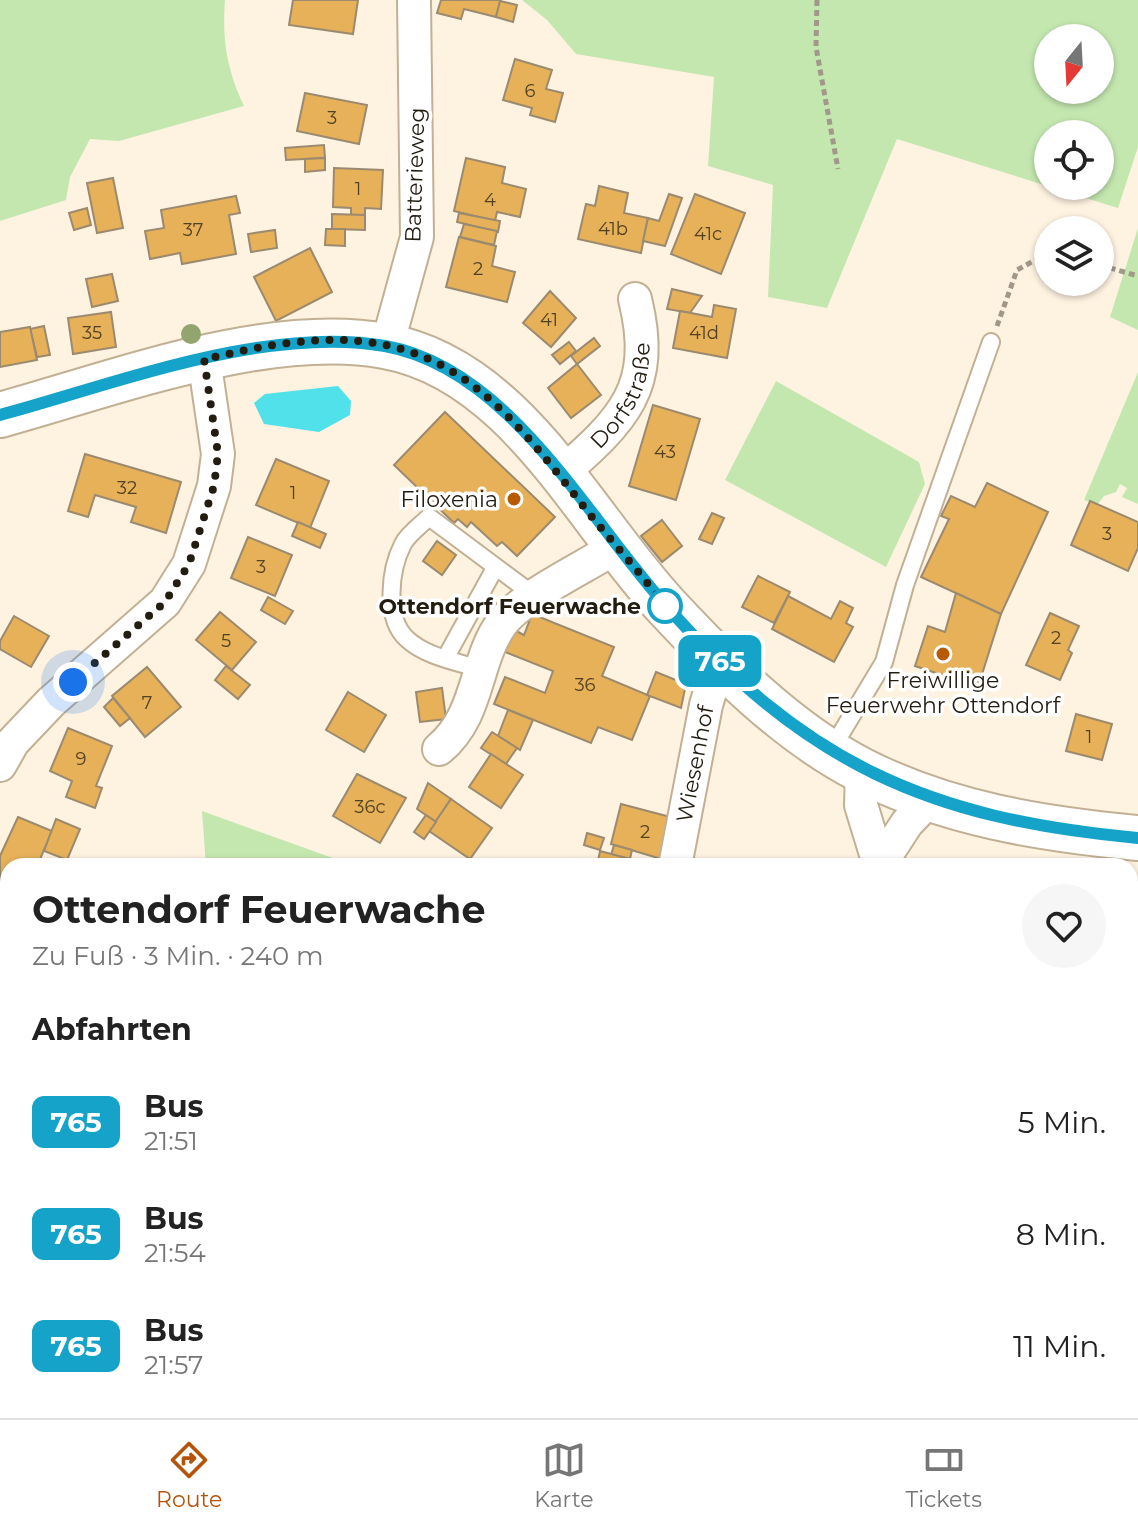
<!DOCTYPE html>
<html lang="de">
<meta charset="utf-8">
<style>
:root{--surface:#fff;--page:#f6f6f6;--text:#222;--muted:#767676;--line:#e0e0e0;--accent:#b45309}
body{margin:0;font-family:Montserrat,sans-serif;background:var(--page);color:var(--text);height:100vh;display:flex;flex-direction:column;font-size:30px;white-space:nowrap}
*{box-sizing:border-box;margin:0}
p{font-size:26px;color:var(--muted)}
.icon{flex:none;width:44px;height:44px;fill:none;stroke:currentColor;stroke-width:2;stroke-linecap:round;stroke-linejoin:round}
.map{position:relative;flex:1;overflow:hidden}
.details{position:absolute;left:0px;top:858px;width:1138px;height:560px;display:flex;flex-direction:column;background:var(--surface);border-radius:24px 24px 0 0;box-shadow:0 2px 6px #0004}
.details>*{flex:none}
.badge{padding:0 16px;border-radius:12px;font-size:28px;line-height:52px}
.needle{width:52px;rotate:198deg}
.buttons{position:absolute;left:1034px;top:24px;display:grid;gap:16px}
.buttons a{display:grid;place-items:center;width:80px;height:80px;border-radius:50%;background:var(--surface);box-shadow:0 2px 6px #0004;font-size:40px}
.you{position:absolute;width:40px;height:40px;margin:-20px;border:6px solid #fff;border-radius:50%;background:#1a73e8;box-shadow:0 0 0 12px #1a73e833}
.map>.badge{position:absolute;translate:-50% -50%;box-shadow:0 0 0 4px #fff}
h2{padding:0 32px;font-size:30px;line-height:72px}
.round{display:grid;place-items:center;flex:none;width:84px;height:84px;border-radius:42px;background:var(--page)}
.head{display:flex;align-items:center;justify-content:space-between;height:136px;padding:0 32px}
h1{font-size:38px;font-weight:700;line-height:60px}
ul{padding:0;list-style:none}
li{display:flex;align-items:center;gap:24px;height:112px;padding:0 32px}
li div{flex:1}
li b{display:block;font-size:30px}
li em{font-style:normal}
li .badge{min-width:88px;font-weight:700;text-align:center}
.tabs{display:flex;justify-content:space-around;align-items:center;height:112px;border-top:2px solid var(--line);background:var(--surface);font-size:22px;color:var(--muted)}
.tabs a{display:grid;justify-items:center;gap:4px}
.tabs .current{color:var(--accent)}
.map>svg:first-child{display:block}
</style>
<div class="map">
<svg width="1138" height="1418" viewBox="0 0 1138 1418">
<rect width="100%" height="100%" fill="#fef3e1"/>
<!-- green -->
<g fill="#c4e7b0" fill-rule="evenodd">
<path d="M0 0H225C222 40 227 70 244 106L119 141 90 139 70 177 66 200 0 221Z"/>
<path d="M522 0H1138V147L1118 208 897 139 827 308 768 297 773 185 708 166 714 77 576 54 547 20ZM1048 38H1100V90H1048ZM1048 134H1100V186H1048Z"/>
<path d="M1138 228V330L1110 317Z"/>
<path d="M1138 372V504L1122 497 1127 488 1120 484 1116 492 1104 496 1097 505 1084 500Z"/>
<path d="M776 381 919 462 925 484 886 567 725 480Z"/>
<path d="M202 811 355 866H206Z"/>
<path d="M33 1410H439L438 1418H32Z"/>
</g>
<!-- water -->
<path fill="#50e1eb" d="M338 386 351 401 350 415 319 432 264 424 254 403 265 394Z"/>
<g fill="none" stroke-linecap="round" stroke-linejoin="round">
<!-- stream -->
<path stroke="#50e1eb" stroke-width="8" d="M189 1410 193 1418"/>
</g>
<!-- building -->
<g fill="#e6b159" stroke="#9b8a6f" stroke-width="2">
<path d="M293 0H358L353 34 289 25Z"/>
<path d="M441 0H501L496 17 464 9 461 19 437 13Z"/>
<path d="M500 1 517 5 513 22 496 17Z"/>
<path d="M515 59 552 70 546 89 563 93 555 122 530 115 532 108 503 100Z"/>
<path d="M305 93 367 105 359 144 297 131Z"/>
<path d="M324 145 325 158 286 160 285 148Z"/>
<path d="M325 158V170L305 172V159Z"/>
<path d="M466 158 505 167 502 183 526 189 520 217 497 212 495 221 454 211Z"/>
<path d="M334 168 383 170 381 209 365 208V215H351V208L333 207Z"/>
<path d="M113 178 123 228 97 233 87 183Z"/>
<path d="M599 186 628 193 624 213 648 218 641 253 578 239 586 204 595 206Z"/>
<path d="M669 194 682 198 665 246 643 241 648 218 659 221Z"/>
<path d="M695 194 745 213 721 274 671 254Z"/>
<path d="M236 196 240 213 229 215 236 254 182 264 180 253 150 259 145 231 164 228 161 210Z"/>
<path d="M87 208 91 225 74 230 69 213Z"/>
<path d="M459 213 500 221 498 232 457 222Z"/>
<path d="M332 214 365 215V230L332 229Z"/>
<path d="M464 224 497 231 494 245 460 237Z"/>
<path d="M326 229H345V246L325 245Z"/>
<path d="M275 230 277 248 251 252 248 234Z"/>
<path d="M459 237 496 246 492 266 515 272 507 302 446 287Z"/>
<path d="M310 248 332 292 276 321 254 277Z"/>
<path d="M112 274 118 301 92 307 86 279Z"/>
<path d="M672 289 702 296 690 313 667 309Z"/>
<path d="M550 291 576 318 551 347 523 323Z"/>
<path d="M714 305 736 309 727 358 673 348 680 311 712 317Z"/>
<path d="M111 312 116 347 73 354 68 318Z"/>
<path d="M44 326 50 355 37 357 30 329Z"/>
<path d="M30 327 37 360 0 367V332Z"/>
<path d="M594 338 600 346 577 364 571 356Z"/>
<path d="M569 342 576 351 560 364 552 355Z"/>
<path d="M577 364 601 395 571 418 548 388Z"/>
<path d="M653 405 700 419 676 500 629 486Z"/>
<path d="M445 412 555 517 517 556 502 542 497 546 471 522 467 527 458 519 454 523 394 465Z"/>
<path d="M85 454 181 482 166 533 131 522 136 507 95 495 88 517 68 511Z"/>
<path d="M276 459 329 481 310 528 256 505Z"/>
<path d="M987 483 1048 512 1001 614 921 577 949 519 941 516 951 496 975 507Z"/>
<path d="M1090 501 1138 522V548L1128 571 1071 545Z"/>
<path d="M712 513 724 518 712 544 699 539Z"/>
<path d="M662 520 682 546 662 562 641 536Z"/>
<path d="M298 522 326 534 320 548 292 536Z"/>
<path d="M248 537 292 555 275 596 231 578Z"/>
<path d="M437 541 456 555 442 575 423 561Z"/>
<path d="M758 576 790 592 774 623 742 607Z"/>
<path d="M956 593 1001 614 978 687 915 666 928 626 945 632Z"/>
<path d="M788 596 831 619 840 601 853 608 846 623 853 627 834 662 772 629Z"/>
<path d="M268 597 293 611 285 624 261 610Z"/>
<path d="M220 612 256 642 232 670 196 640Z"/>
<path d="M1050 613 1079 626 1068 650 1072 653 1060 680 1026 665Z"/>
<path d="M532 614 614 647 602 676 650 696 632 740 598 727 591 743 494 704 505 677 545 693 553 671 505 652 514 630 524 635Z"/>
<path d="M14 616 49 636 31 667 0 649V641Z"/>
<path d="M226 666 250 685 238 699 215 680Z"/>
<path d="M147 667 181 707 145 737 112 696Z"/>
<path d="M656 672 686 684 681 708 647 695Z"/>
<path d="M442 688 446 719 420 722 416 692Z"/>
<path d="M348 692 386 715 364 752 326 730Z"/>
<path d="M113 698 130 718 120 726 104 707Z"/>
<path d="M508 710 533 720 520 750 498 736Z"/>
<path d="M1076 714 1112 724 1102 760 1066 751Z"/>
<path d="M68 728 112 746 96 786 102 788 95 808 66 797 72 781 50 771Z"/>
<path d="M492 732 517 748 506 764 481 748Z"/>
<path d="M491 754 523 775 501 808 469 787Z"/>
<path d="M357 774 406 798 380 843 333 816Z"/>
<path d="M428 783 451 799 436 822 417 809Z"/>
<path d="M451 799 492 828 470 859 429 831Z"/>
<path d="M621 804 678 819 668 861 611 844Z"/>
<path d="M426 815 436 822 424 839 414 832Z"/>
<path d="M18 817 52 831 38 864 44 866H8V901L0 897V856Z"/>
<path d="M56 819 80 829 67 860 44 851Z"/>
<path d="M587 833 604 838 600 850 584 845Z"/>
<path d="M614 845 632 850 630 859 611 855Z"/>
<path d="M600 851 630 859 628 866H597Z"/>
<path d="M0 956 8 959V1017L0 1014Z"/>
<path d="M1138 1111V1152L1130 1144V1120Z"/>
<rect x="859" y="1410" width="44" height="8"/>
</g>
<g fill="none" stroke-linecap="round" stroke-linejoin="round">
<!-- lane casing -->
<g stroke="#c2b094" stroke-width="20">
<g id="lane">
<path d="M446 657 495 568"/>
<path d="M483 670C459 662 426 657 407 639 384 618 390 569 403 544 408 534 421 525 429 517L535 596"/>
<path d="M831 750 884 662 905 585 991 342"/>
</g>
</g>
<!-- street casing -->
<g stroke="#c2b094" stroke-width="36">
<g id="street">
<path d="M387 346 417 237 414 0"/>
<path id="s1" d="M560 475C623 420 657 388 635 299"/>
<path d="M439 749C480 715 474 661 502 623 521 597 587 566 616 547"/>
<path d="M0 765 13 742 51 702 165 602 189 564 214 486 218 454 204 359"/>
<path d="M862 770 861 805 879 864"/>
<path id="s2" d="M675 866 706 705 712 685 726 668"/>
<path d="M879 866 907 823 930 799"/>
<path d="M820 1418V1410"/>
</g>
</g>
<!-- secondary casing -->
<g stroke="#c2b094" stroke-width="48">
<path id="secondary" d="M0 415C116 383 266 325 385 346 515 369 584 518 667 607 723 667 787 732 861 770 947 814 1042 829 1138 838"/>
</g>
<!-- path -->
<g stroke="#a19889" stroke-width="5" stroke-dasharray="6 4" stroke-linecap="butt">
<path d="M817 0 816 47 838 169"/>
<path d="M1100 265 1138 276"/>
<path d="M997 326 1017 270 1048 253"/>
</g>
<!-- lane -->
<use href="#lane" stroke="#fff" stroke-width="16"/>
<!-- street -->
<use href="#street" stroke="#fff" stroke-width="32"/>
<!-- secondary -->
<use href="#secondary" stroke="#fff" stroke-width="44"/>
</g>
<!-- trees -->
<circle fill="#92a56e" cx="191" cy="334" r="10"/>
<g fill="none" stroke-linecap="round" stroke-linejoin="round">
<!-- line casing -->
<g stroke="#fff" stroke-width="18">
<path id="line" d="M0 415C115 384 266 325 385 346 508 368 585 514 663 602 803 763 928 819 1138 838"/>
</g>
<!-- line -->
<use href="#line" stroke="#15a3c9" stroke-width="12"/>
<!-- walk -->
<path stroke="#221c11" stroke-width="8" stroke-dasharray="0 14.4" d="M73 682 165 602 189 564 214 486 218 454 204 359C230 354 256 347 282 344 436 321 499 397 584 507 610 540 641 573 665 606"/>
</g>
<!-- markers -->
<g fill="#b75a01" stroke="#fff" stroke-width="3">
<circle cx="514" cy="499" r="8"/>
<circle cx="943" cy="654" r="8"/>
</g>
<circle fill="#fff" stroke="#15a3c9" stroke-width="4" cx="665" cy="606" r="16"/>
<g text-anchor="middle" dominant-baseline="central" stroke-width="7" stroke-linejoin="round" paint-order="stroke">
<!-- number labels -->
<g font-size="18" fill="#534123">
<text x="530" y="91">6</text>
<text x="332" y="118">3</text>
<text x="358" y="189">1</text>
<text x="490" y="200">4</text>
<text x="613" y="229">41b</text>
<text x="193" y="230">37</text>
<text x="708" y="234">41c</text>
<text x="478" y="269">2</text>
<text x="549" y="320">41</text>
<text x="92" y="333">35</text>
<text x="704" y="333">41d</text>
<text x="665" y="452">43</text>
<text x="127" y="488">32</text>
<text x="293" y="493">1</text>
<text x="1107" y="534">3</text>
<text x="261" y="567">3</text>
<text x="1056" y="638">2</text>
<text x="226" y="641">5</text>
<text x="585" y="685">36</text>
<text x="147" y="703">7</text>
<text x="1089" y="737">1</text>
<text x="81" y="759">9</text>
<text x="370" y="807">36c</text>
<text x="645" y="832">2</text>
</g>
<!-- street labels -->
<g font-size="22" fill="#221c11" stroke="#fff">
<text transform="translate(415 175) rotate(-88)">Batterieweg</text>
<text stroke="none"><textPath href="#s1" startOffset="104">Dorfstraße</textPath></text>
<text stroke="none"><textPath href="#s2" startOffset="104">Wiesenhof</textPath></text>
</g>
<!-- poi labels -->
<g font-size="22" fill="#221c11" stroke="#fff" text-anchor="end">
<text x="498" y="499">Filoxenia</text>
<text x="943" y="680" text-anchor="middle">Freiwillige<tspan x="943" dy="25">Feuerwehr Ottendorf</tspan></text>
</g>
<!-- stop labels -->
<g font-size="22" font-weight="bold" fill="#221c11" stroke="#fff" text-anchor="end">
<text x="641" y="606">Ottendorf Feuerwache</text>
</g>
</g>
</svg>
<div class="buttons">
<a><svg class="needle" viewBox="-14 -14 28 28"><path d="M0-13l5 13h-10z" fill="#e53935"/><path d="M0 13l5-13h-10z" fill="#767676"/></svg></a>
<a><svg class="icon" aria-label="locate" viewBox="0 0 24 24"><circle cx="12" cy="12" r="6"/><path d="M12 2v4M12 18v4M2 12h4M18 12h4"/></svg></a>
<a><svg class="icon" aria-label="layers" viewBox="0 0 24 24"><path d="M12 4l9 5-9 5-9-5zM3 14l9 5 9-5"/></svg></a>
</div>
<div class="you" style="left:73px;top:682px"></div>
<b class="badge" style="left:720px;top:661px;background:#15a3c9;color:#fff">765</b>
<section class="details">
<div class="head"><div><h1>Ottendorf Feuerwache</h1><p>Zu Fuß · 3 Min. · 240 m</p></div><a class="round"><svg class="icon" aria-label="heart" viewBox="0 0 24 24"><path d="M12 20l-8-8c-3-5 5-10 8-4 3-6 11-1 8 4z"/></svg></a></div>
<h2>Abfahrten</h2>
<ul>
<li><span class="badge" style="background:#15a3c9;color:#fff">765</span><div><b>Bus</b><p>21:51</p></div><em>5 Min.</em></li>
<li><span class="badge" style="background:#15a3c9;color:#fff">765</span><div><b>Bus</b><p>21:54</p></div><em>8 Min.</em></li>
<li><span class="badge" style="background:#15a3c9;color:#fff">765</span><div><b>Bus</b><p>21:57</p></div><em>11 Min.</em></li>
</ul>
</section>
</div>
<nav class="tabs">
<a class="current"><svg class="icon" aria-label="directions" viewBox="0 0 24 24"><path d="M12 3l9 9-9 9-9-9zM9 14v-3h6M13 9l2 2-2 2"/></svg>Route</a>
<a><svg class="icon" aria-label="map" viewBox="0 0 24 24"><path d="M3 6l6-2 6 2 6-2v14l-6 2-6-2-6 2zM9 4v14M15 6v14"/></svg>Karte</a>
<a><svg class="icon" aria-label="tickets" viewBox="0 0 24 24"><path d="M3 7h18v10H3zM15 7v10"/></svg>Tickets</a>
</nav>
